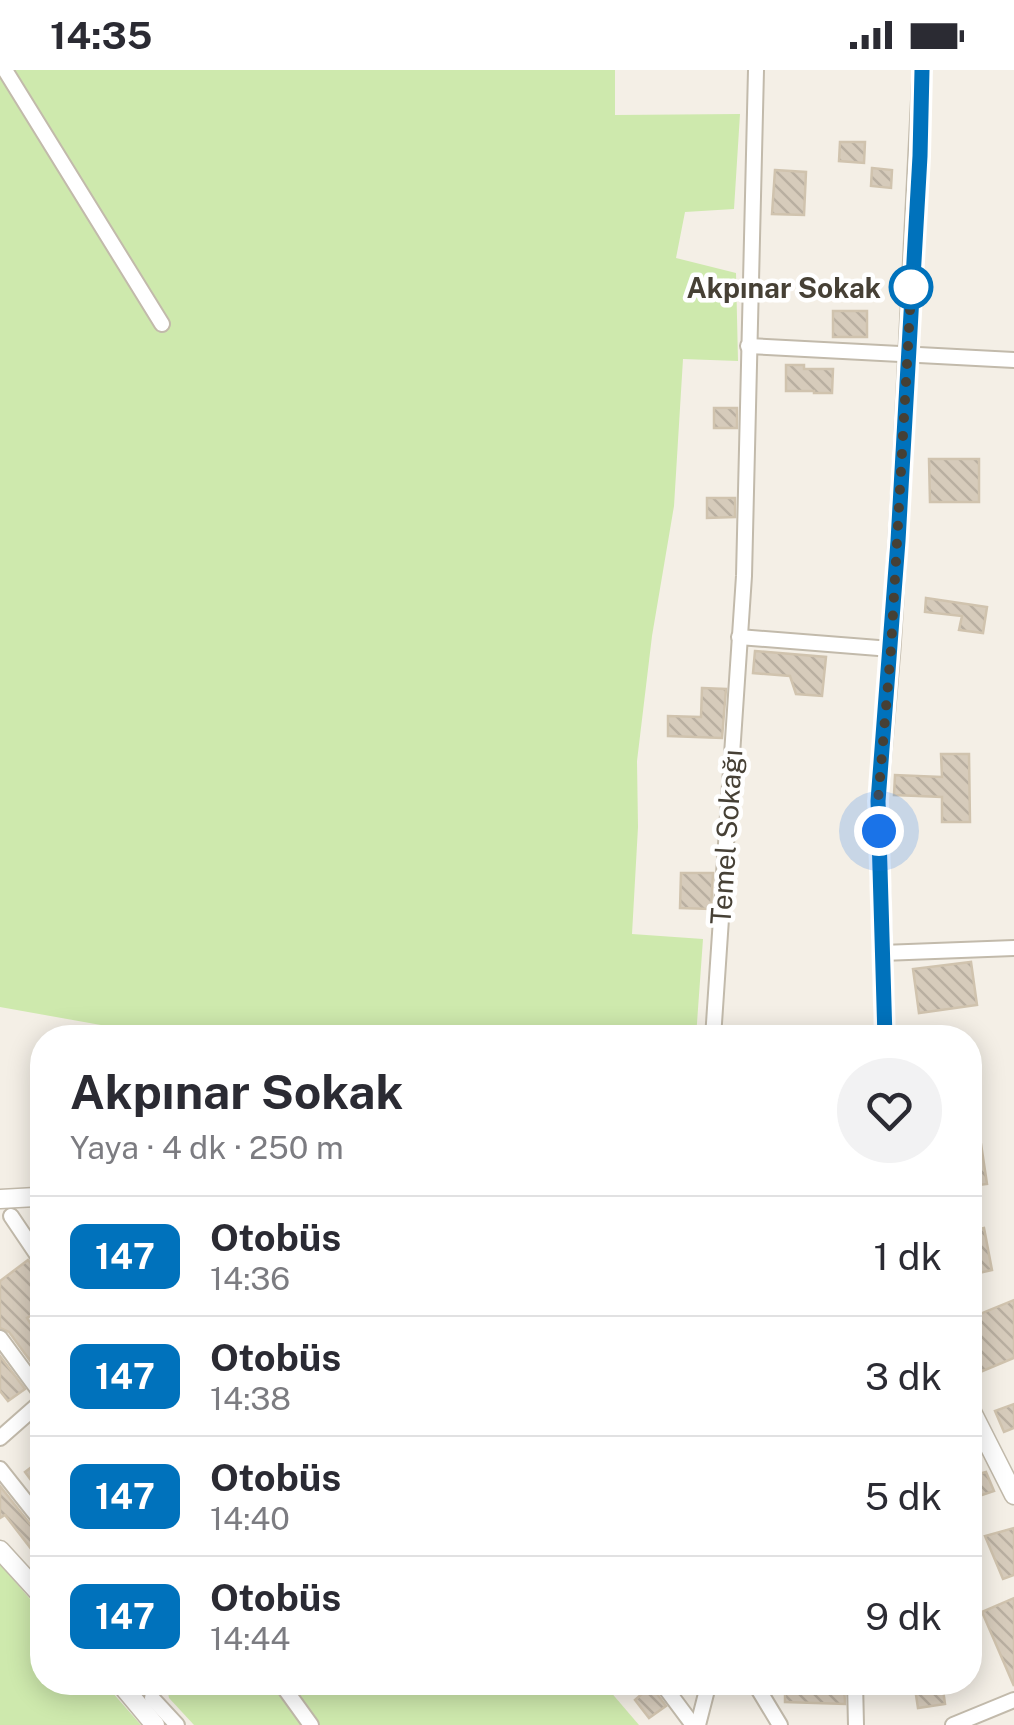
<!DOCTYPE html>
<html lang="tr">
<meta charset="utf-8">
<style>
:root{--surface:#fff;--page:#f2f2f3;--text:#2b2b33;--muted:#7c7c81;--line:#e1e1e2}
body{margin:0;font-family:"Public Sans",sans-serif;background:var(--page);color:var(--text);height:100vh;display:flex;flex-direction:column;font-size:38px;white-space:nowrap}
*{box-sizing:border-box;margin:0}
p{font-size:32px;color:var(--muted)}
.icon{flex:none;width:55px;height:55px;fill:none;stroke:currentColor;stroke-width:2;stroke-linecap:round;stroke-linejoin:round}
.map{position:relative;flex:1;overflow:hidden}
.drawer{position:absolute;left:30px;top:955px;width:952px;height:670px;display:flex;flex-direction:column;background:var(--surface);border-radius:40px;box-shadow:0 5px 25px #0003}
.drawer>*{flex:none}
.badge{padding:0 20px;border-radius:15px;font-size:35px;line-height:65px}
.you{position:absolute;width:50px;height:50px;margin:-25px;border:8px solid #fff;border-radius:50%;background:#1a73e8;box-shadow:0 0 0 15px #1a73e833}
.map>.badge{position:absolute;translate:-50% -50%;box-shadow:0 0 0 5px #fff}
.round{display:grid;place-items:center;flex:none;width:105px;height:105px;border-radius:52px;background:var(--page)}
.overview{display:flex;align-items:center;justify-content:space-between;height:170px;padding:0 40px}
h1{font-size:48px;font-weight:700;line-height:75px}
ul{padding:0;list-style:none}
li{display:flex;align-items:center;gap:30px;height:120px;padding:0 40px;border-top:2px solid var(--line)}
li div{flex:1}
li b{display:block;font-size:38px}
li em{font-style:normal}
li .badge{min-width:110px;font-weight:700;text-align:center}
.status{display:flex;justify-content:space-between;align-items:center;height:70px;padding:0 50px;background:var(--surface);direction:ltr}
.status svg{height:28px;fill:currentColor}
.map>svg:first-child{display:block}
</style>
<div class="status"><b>14:35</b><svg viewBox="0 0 49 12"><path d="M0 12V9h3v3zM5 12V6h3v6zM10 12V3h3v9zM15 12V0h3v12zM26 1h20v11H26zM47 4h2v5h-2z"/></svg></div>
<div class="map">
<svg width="1014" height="1655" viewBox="0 0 1014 1655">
<defs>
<pattern id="building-back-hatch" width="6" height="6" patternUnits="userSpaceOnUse" patternTransform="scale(2.5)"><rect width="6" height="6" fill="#d6cbbb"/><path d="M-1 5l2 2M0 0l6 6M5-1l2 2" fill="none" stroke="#b9afa1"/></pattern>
</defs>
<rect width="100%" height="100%" fill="#f4efe6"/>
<!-- grass -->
<g fill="#cee9ad">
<path d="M0 0H615V45L740 44 734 139 685 142 676 188 736 203 738 291 683 289 674 436 652 566 637 691 638 757 632 864 703 869 696 967 120 968 112 957 0 937Z"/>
<path d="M0 1494 42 1543V1612L104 1613 141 1655H0Z"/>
<path d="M166 1613H603L639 1655H194L169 1628Z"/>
</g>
<!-- building -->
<g fill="url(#building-back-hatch)" stroke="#d0c3ae" stroke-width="2.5">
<path d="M840 72H865L864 93 839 91Z"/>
<path d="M872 98 892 100 891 118 871 116Z"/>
<path d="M775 100 806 102 804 145 772 144Z"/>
<rect x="833" y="241" width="34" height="26"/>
<path d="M786 295H804V299H833L832 323H814V321H786Z"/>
<rect x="714" y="338" width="23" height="20"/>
<path d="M929 389H979V432H930Z"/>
<path d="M707 428H735V447L707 448Z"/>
<path d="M926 528 987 537 983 563 959 560 962 546 925 542Z"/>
<path d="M755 581 826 587 822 626 796 624 790 606 753 603Z"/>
<path d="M702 618 726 619 722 668 668 666V646L701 647Z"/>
<path d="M941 684H969L970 752H942V727L894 725 895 705 942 707Z"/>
<path d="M681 803H713L711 839 680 838Z"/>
<path d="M971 892 977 935 919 943 913 899Z"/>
<path d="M981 1074 987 1114 970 1116V1075Z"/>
<path d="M984 1158 992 1200 970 1205V1161Z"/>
<path d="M28 1190 37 1201 42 1202V1239L27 1248 42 1271V1307L9 1262 0 1258V1211Z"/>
<path d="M1014 1230V1288L980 1302 970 1278V1248Z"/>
<path d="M0 1286 25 1319 8 1331 0 1321Z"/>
<path d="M1014 1334V1358L1004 1362 995 1341Z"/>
<path d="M42 1389V1425L25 1402Z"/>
<path d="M986 1402 994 1421 970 1429V1406Z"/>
<path d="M0 1416 34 1459 42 1463V1493L5 1445 0 1448Z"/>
<path d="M1014 1458V1505L1003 1509 985 1466Z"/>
<path d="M1014 1528V1616L982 1542Z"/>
<path d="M785 1612H844L845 1634 785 1632Z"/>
<path d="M914 1612H942L945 1634 918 1638Z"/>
<path d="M651 1616 666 1636 649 1648 635 1630Z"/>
</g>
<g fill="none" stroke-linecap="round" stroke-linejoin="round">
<!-- minor casing -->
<g stroke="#c2baab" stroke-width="18">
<g id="minor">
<path d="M5 0 162 254"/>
<path d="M748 276 1014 290"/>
<path d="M739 567 891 579"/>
<path d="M882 883 1014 878"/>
<path d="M713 968 744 506 756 0"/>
<path d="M11 1146 42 1192"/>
<path d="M0 1268 42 1325"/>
<path d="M0 1368 42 1331"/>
<path d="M0 1399 42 1452"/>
<path d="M280 1612 311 1655"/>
<path d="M661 1612 693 1655"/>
<path d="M754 1612 780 1655"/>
<path d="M855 1612 856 1655"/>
<path d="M152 1628 177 1655"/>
<path d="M698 1655 709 1612"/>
<path d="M953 1655 1014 1630"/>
</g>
</g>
<!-- tertiary casing -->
<g stroke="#c2baab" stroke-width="21">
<g id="tertiary">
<path d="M885 968 878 731 891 579 902 399 922 0"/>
<path d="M0 1129 36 1127 42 1122"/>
<path d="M970 1338 1014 1425"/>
<path d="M0 1480 42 1526"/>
<path d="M119 1612 155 1655"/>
</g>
</g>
<!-- minor -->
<use href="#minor" stroke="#fff" stroke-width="14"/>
<!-- tertiary -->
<use href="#tertiary" stroke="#fff" stroke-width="18"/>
</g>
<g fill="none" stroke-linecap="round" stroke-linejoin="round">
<!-- line casing -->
<g stroke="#fff" stroke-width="22">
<path id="line" d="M885 968 878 731 898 471 920 86 922 0"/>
</g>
<!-- line -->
<use href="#line" stroke="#0072bc" stroke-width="15"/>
<!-- walk -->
<path stroke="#464035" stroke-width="10" stroke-dasharray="0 18" d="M879 761 878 731 891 579 912 205 911 217"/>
</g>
<!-- markers -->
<circle fill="#fff" stroke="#0072bc" stroke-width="5" cx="911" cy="217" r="20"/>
<g text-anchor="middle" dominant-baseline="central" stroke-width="9" stroke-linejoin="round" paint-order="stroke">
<!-- stop labels -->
<g font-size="28" font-weight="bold" fill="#464035" stroke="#fff" text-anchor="end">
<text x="881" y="217">Akpınar Sokak</text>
</g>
<!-- street labels -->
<g font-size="28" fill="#464035" stroke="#fff">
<text transform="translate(726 767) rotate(-86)">Temel Sokağı</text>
</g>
</g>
</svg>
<div class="you" style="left:879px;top:761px"></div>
<section class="drawer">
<div class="overview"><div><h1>Akpınar Sokak</h1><p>Yaya · 4 dk · 250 m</p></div><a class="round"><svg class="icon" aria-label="heart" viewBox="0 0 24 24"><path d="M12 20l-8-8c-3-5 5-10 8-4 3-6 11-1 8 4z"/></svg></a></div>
<ul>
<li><span class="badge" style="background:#0072bc;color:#fff">147</span><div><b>Otobüs</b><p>14:36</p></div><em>1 dk</em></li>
<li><span class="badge" style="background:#0072bc;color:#fff">147</span><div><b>Otobüs</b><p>14:38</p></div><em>3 dk</em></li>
<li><span class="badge" style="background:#0072bc;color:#fff">147</span><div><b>Otobüs</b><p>14:40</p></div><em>5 dk</em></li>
<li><span class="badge" style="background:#0072bc;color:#fff">147</span><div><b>Otobüs</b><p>14:44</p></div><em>9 dk</em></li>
</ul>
</section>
</div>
